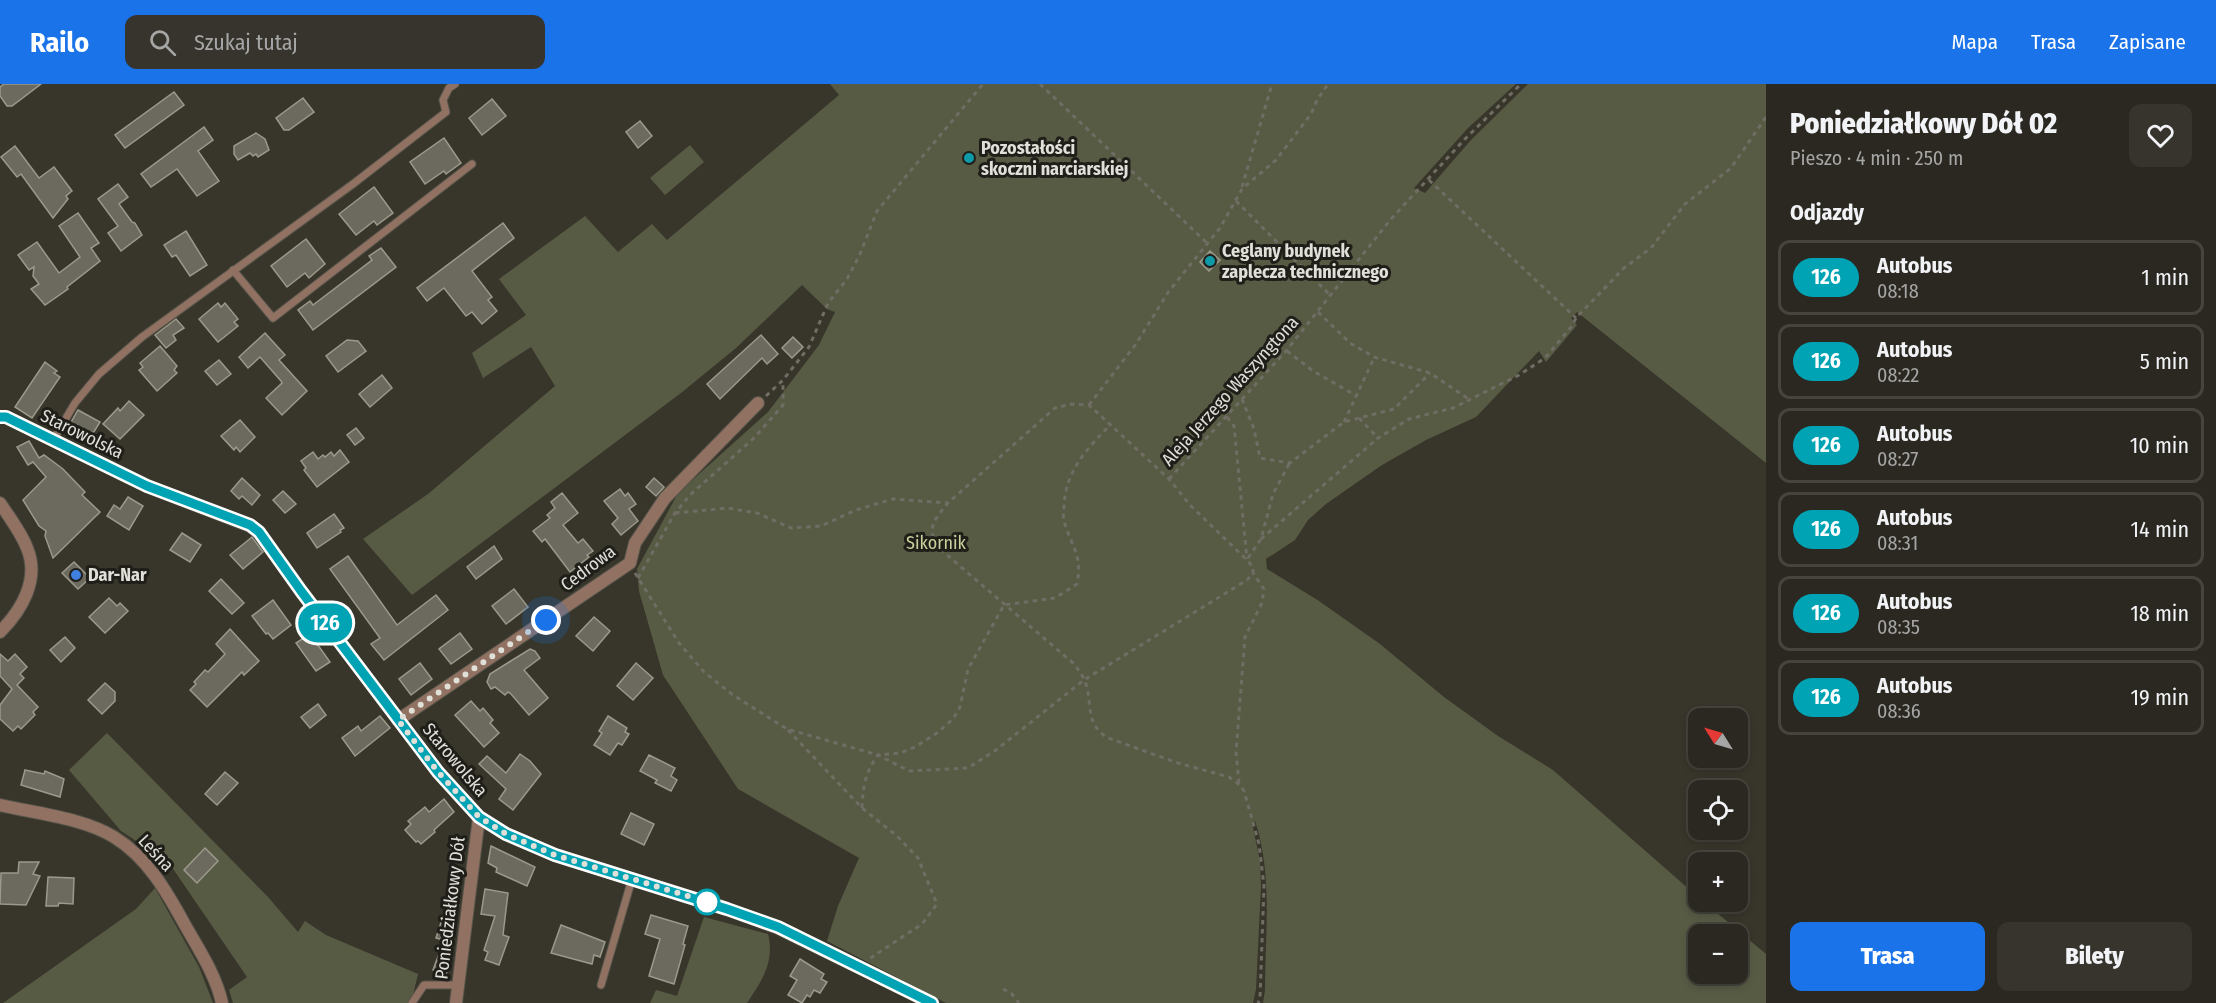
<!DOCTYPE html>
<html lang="pl">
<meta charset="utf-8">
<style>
:root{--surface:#2a2820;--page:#36342d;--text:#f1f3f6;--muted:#a5a6a5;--line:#46443e;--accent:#1a73e8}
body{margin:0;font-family:"Fira Sans Condensed",sans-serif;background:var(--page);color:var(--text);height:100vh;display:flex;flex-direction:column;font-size:22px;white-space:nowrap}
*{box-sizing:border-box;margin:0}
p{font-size:20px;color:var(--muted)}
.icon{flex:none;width:33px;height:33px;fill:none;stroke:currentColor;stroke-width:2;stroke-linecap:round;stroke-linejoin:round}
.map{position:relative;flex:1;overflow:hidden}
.side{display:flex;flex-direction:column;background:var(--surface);width:450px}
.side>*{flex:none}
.badge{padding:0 12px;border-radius:20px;font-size:21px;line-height:39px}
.needle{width:39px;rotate:307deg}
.tools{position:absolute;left:1688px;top:624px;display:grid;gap:12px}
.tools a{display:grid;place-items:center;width:60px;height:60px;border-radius:12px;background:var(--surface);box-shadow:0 3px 9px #0003,0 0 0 2px var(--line);font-size:30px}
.you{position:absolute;width:30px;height:30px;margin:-15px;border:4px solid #fff;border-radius:50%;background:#1a73e8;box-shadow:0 0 0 9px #1a73e833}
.map>.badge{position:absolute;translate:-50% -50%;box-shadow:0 0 0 3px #fff}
h2{padding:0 24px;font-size:22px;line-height:54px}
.round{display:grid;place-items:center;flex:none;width:63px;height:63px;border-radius:12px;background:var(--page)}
.overview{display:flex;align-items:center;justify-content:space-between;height:102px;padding:0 24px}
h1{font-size:28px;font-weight:800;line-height:45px}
.button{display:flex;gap:12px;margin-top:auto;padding:12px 24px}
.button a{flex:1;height:69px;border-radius:12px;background:var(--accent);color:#fff;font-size:24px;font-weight:800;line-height:69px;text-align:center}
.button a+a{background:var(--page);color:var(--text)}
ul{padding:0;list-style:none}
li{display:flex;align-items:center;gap:18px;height:75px;margin:0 12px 9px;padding:0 12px;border:3px solid var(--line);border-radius:12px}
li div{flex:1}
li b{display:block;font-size:22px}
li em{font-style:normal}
li .badge{min-width:66px;font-weight:700;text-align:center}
header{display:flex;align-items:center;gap:36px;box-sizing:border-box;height:84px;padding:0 30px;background:var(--accent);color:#fff}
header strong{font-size:28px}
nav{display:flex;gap:33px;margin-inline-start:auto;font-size:21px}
.search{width:420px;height:54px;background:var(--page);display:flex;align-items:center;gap:15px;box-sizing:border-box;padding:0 21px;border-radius:12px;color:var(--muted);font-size:22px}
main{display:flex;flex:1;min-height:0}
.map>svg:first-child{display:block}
</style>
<header>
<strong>Railo</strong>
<div class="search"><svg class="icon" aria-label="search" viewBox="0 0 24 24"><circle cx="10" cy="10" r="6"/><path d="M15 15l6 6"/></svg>Szukaj tutaj</div>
<nav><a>Mapa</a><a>Trasa</a><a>Zapisane</a></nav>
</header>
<main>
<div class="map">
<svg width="1766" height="919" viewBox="0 0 1766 919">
<rect width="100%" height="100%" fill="#38362b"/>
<!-- green -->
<g fill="#585b44" fill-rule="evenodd">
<path d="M830 0H1516L1468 44 1414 104 1425 109 1471 56 1528 0H1766V379L1577 228 1571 234 1577 241 1546 278 1539 267 1476 333 1426 356 1382 381 1326 420 1308 436 1295 456 1266 475 1267 485 1319 517 1380 560 1444 613 1498 652 1553 686 1698 813V818H1704L1766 870V919H1263L1265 906C1265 851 1273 790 1255 737L1252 739 1260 777 1261 802 1256 905 1253 919H946L827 857 838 822 859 774 738 705 663 591 639 507 637 485 678 409 768 328 819 261 835 228 827 225 802 201 736 264 681 309 412 511 363 455 428 410 555 302 531 263 483 294 472 269 526 231 499 195 585 132 618 168 652 140 667 156 839 11ZM1698 850H1737V890H1698Z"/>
<path d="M690 61 704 78 665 111 650 94Z"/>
<path d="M107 649 268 813 298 848 305 837 326 851 418 890 411 919H233L229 906 247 893 167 776 162 779 144 762 121 747 69 686Z"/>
<path d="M155 804 199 883 213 919H3L136 825Z"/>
<path d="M704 833 768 850C775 877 762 897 747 919H650L656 906 677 912Z"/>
</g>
<!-- building -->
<g fill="#6c6a5e" stroke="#9b998b" stroke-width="1.5">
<path d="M4 0H41L12 22H7L0 12V3Z"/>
<path d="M174 8 184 21 125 64 115 51Z"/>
<path d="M303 14 314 28 289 46H284L276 34Z"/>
<path d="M492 15 506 32 482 51 469 34Z"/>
<path d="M640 37 652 52 638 64 626 48Z"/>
<path d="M204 43 213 56 198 67 219 97 197 112 177 85 151 103 141 90Z"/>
<path d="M256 49 265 55 269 66 258 73 256 70 253 72 250 69 238 76 234 70V62Z"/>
<path d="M444 54 461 79 446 90 444 87 425 100 410 78Z"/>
<path d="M15 62 39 94 54 83 72 107 66 112 68 115 53 134 21 90 17 93 1 73Z"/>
<path d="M118 100 128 113 119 120 132 138 135 139 142 151 121 167 108 149 118 142 98 115Z"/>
<path d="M374 103 393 129 377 141 374 137 356 151 339 130Z"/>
<path d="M78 129 99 159 91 164 100 177 67 203 68 205 45 221 31 205 39 200 33 192 34 183 29 186 18 171 37 158 59 189 80 173 59 142Z"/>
<path d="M503 139 514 154 472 187 492 213 488 216 497 227 482 240 472 228 466 232 444 204 427 217 417 204Z"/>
<path d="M186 147 207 181 190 192 176 171 172 173 164 161Z"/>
<path d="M306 155 325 180 309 194 305 189 287 203 271 182Z"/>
<path d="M381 164 396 183 313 246 298 226 310 217 313 221 372 176 369 172Z"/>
<path d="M1210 167 1220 176 1209 187 1200 178Z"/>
<path d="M218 219 221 223 225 219 238 235 234 238 238 242 218 258 199 235Z"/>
<path d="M176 235 184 244 173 251 176 256 166 264 155 251Z"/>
<path d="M265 249 285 271 279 276 307 307 282 331 266 314 282 299 281 297 260 273 248 284 239 273Z"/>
<path d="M761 251 778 270 767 280 762 274 720 315 707 300Z"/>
<path d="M793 253 803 263 792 274 782 264Z"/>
<path d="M347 256 358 257 366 267 338 288 326 272Z"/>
<path d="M160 262 177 282 174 286 177 289 157 307 139 286 143 283 140 279Z"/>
<path d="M219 276 231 290 217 301 205 287Z"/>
<path d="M45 278 57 287 54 289 60 293 32 334 15 323Z"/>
<path d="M382 291 392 304 370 323 359 310Z"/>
<path d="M129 317 144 331 120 355 103 340 118 324 120 327Z"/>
<path d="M78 326 100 338 92 351 70 340Z"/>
<path d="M240 336 255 353 240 368 236 363 234 366 221 352Z"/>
<path d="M356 344 364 354 355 361 347 351Z"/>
<path d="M29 357 39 374 44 371 63 385 85 408 82 411 100 428 53 474 45 452 46 447 39 442 23 416 46 393 33 378 28 381 17 363Z"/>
<path d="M340 366 349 378 317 403 304 386 306 384 301 377 313 368 318 375 323 371 325 373 331 368 334 372Z"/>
<path d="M242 394 260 411 252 421 242 412 239 415 231 407Z"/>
<path d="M654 394 664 403 656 412 646 403Z"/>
<path d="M620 405 625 412 628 409 636 420 629 425 638 437 621 451 612 440 618 434 604 417Z"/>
<path d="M283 407 296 420 285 429 273 416Z"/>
<path d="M562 409 578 429 563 441 578 459 583 455 593 467 587 471 589 473 570 488 545 455 542 458 533 447 550 434 547 431 555 424 551 418Z"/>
<path d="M128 413 143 422 129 446 107 432 114 421 120 425Z"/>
<path d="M334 430 344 444 340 446 341 448 317 464 307 449Z"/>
<path d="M182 449 201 461 190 478 170 466Z"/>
<path d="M252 453 263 468 243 485 230 471Z"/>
<path d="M494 462 502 475 476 495 467 483Z"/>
<path d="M348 472 397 541 436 511 448 526 384 576 371 560 380 554 330 485Z"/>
<path d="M74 478 90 494 78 505 62 489Z"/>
<path d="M221 495 244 519 232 530 209 507Z"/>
<path d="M514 505 528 523 506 540 492 522Z"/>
<path d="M109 514 117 522 120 519 128 527 105 549 89 533Z"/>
<path d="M273 516 291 541 273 555 268 549 266 550 252 532Z"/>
<path d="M594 533 610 547 593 567 576 552Z"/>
<path d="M230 545 259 577 244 591 242 588 207 623 190 606 196 600 194 598 205 586 208 588 225 570 216 560Z"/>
<path d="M460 549 472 565 451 580 439 565Z"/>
<path d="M310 550 330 578 316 587 296 559Z"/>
<path d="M65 553 75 564 61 578 50 566Z"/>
<path d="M530 565 535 567 540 574 524 586 548 614 529 631 511 610 508 608 505 611 495 603 491 605 487 598 490 590Z"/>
<path d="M0 570 8 577 15 570 27 583 20 590 24 594 17 601 38 623 33 628 35 631 21 645 18 642 13 647 0 635V621L12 605 0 592Z"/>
<path d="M420 579 432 595 411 611 399 595Z"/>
<path d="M636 579 653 594 633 616 617 602Z"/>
<path d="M105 599 115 608V617L102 630 88 616Z"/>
<path d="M471 617 480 627 483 624 493 636 490 639 499 649 484 663 455 631Z"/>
<path d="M318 620 326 631 310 644 301 633Z"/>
<path d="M380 632 390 644 355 672 342 654 358 642 361 647Z"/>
<path d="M608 632 627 644 625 648 629 650 622 661 618 659 610 671 594 661 602 649 599 647Z"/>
<path d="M520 670 530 677 541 690 513 726 499 715 506 705 479 680 487 672 506 689Z"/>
<path d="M649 671 675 684 671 692 677 696 671 707 655 699 657 696 640 687Z"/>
<path d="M25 686 44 690 45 687 64 695 60 713 21 701Z"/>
<path d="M225 688 238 699 217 721 205 710Z"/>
<path d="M444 715 454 728 434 746 435 748 421 760 418 757 416 758 405 746 411 740 408 737 425 723 429 728Z"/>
<path d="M631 729 654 740 644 761 621 750Z"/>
<path d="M491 762 535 783 527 802 496 788 497 784 488 779Z"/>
<path d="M205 764 218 777 197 799 184 786Z"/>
<path d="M19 778H39L33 790 40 792 26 821 0 820 1 789H18Z"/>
<path d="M48 793 74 794 73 820 59 819 58 822H46Z"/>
<path d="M485 805 508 809 503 851 509 853 499 881 485 876 488 868 484 866 495 832 481 830Z"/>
<path d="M448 817 459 821 447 857 436 854Z"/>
<path d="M651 831 688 842 683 860 685 861 674 900 649 892 660 855 645 850Z"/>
<path d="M561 841 605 858 600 873 594 871 592 880 551 869Z"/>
<path d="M439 870 452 874 446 890 433 886Z"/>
<path d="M800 875 824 890 821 895 827 898 820 909 814 906 810 913 807 911 802 919 788 911 797 896 790 892Z"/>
</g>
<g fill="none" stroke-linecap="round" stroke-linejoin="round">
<!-- service casing -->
<g stroke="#56544a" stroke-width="9">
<g id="service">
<path d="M233 186 273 234 472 80"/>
<path d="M53 356 75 319 99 290 142 253 353 100 446 28 443 16 449 4 455 0"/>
<path d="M601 901 632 795"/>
<path d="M412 919 424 901H459"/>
</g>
</g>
<!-- minor casing -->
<g stroke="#56544a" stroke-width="14">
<g id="minor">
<path d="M0 333H6L147 402 250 442 259 448 301 507 438 688 479 733 506 750 555 771 727 825 778 844 932 919"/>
<path d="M0 419C9 433 21 448 27 464 40 495 22 526 0 548"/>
<path d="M398 636 630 479 635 459 665 414 758 319"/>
<path d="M0 721C35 729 83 734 114 753 147 773 167 808 185 841 199 866 216 891 222 919"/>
<path d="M456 919 479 733"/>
</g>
</g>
<!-- path -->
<g stroke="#6f6d64" stroke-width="3" stroke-dasharray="4.5 4.5" stroke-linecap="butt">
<path d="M1040 0 1207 159"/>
<path d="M1429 96 1576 234"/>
<path d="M1242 103 1272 0"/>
<path d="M1236 117 1330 211"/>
<path d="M1318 228 1350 259 1374 273 1430 289 1470 316"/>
<path d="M1287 267 1313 287 1355 311"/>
<path d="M766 312 783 296 809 263 828 219 847 195 860 170 877 127 983 0"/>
<path d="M1242 315 1254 345 1260 374 1290 379 1344 338 1394 325 1430 289"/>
<path d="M1089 321 1136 260 1169 207 1220 144 1242 105 1276 76 1311 30 1317 16 1328 0"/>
<path d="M1227 333 1234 342 1247 475"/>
<path d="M1359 334 1378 354"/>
<path d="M1344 338 1374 274"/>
<path d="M1169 395 1286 267 1391 135 1465 55 1521 0"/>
<path d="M675 429 728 424 757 429 791 444 821 442 856 426 893 415 948 419"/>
<path d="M1261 455 1378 354 1409 335 1453 324 1519 291 1545 274 1572 242 1576 234 1624 184 1651 164 1685 120 1731 84 1766 33"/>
<path d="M1248 474 1261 455 1273 410 1289 380"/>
<path d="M635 489 679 559 704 588 733 611 787 645 878 671 909 687 968 684 996 666 1084 596 1247 496 1253 489V483L1247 476 1190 421 1169 395 1089 321 1071 320 1055 324 948 419C934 436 925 445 940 465L1073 579C1077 584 1081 589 1084 595 1094 618 1083 639 1108 654L1178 679 1229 693 1240 701 1244 707 1259 760 1264 802 1260 914 1258 919"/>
<path d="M638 494 675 429 690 411 755 353 783 321V298"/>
<path d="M788 646 862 724 897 752 918 774 937 820 922 840 869 875"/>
<path d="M1239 699 1236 668 1245 553 1262 519 1264 505 1253 489"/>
<path d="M862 724C863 702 865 689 878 671L900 669 915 663 937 649 953 635 960 623 968 585 1004 521 1055 514 1077 500C1083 471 1071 462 1064 437 1063 433 1063 428 1064 423 1065 387 1087 365 1111 340"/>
<path d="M1003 905 1012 910 1019 919"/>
</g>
<!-- service -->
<use href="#service" stroke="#907162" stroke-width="7"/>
<!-- minor -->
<use href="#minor" stroke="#907162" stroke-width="12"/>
</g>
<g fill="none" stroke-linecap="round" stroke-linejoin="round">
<!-- line casing -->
<g stroke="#fff" stroke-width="14">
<path id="line" d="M0 333H6L147 402 250 441 259 448 301 507 438 688 479 733 506 750 555 771 727 825 778 843 932 919"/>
</g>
<!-- line -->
<use href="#line" stroke="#00a3b4" stroke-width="9"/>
<!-- walk -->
<path stroke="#e0dfd8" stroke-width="6" stroke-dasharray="0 10.8" d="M546 536 398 636 438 688 479 733 506 750 555 771 707 818"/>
</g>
<!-- markers -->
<g fill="#0f9aa8" stroke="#1f1e19" stroke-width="2">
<circle cx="969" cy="74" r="6"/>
<circle cx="1210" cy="177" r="6"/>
</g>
<circle fill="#3f7fe0" stroke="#1f1e19" stroke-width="2" cx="76" cy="491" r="6"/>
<circle fill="#fff" stroke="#00a3b4" stroke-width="3" cx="707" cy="818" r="12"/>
<g text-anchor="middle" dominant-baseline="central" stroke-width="6" stroke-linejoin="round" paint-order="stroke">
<!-- poi labels -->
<g font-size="18" font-weight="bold" fill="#e0dfd8" stroke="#1f1e19" text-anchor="start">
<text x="981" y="64">Pozostałości<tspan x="981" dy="21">skoczni narciarskiej</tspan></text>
<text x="1222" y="167">Ceglany budynek<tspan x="1222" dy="21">zaplecza technicznego</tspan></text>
<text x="88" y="491">Dar-Nar</text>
</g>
<!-- street labels -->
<g font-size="18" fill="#e0dfd8" stroke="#1f1e19">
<text transform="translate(1230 307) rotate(-48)">Aleja Jerzego Waszyngtona</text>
<text transform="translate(82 350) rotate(26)">Starowolska</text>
<text transform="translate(588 484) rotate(-37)">Cedrowa</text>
<text transform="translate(455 676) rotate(50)">Starowolska</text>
<text transform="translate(156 769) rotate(47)">Leśna</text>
<text transform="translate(450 824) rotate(-83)">Poniedziałkowy Dół</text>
</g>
<!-- park labels -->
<g font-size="18" fill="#c9d19c" stroke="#1f1e19">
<text x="936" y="459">Sikornik</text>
</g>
</g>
</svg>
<div class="tools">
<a><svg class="needle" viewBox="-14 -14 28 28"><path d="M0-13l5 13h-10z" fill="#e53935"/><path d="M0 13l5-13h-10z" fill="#a5a6a5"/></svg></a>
<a><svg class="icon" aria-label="locate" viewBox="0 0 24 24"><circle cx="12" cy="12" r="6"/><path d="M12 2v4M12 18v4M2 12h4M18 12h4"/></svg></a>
<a>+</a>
<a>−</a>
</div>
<div class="you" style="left:546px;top:536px"></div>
<b class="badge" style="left:325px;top:539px;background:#00a3b4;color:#fff">126</b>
</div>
<section class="side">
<div class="overview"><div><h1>Poniedziałkowy Dół 02</h1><p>Pieszo · 4 min · 250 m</p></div><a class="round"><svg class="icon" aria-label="heart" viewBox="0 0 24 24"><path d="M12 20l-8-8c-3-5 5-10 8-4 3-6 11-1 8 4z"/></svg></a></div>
<h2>Odjazdy</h2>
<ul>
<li><span class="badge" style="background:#00a3b4;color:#fff">126</span><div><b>Autobus</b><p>08:18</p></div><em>1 min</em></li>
<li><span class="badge" style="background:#00a3b4;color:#fff">126</span><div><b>Autobus</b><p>08:22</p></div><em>5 min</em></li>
<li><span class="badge" style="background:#00a3b4;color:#fff">126</span><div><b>Autobus</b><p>08:27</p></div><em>10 min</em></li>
<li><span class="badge" style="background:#00a3b4;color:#fff">126</span><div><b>Autobus</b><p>08:31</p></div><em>14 min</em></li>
<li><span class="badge" style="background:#00a3b4;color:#fff">126</span><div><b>Autobus</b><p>08:35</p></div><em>18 min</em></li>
<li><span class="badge" style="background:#00a3b4;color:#fff">126</span><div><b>Autobus</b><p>08:36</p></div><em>19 min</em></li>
</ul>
<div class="button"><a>Trasa</a><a>Bilety</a></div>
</section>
</main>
